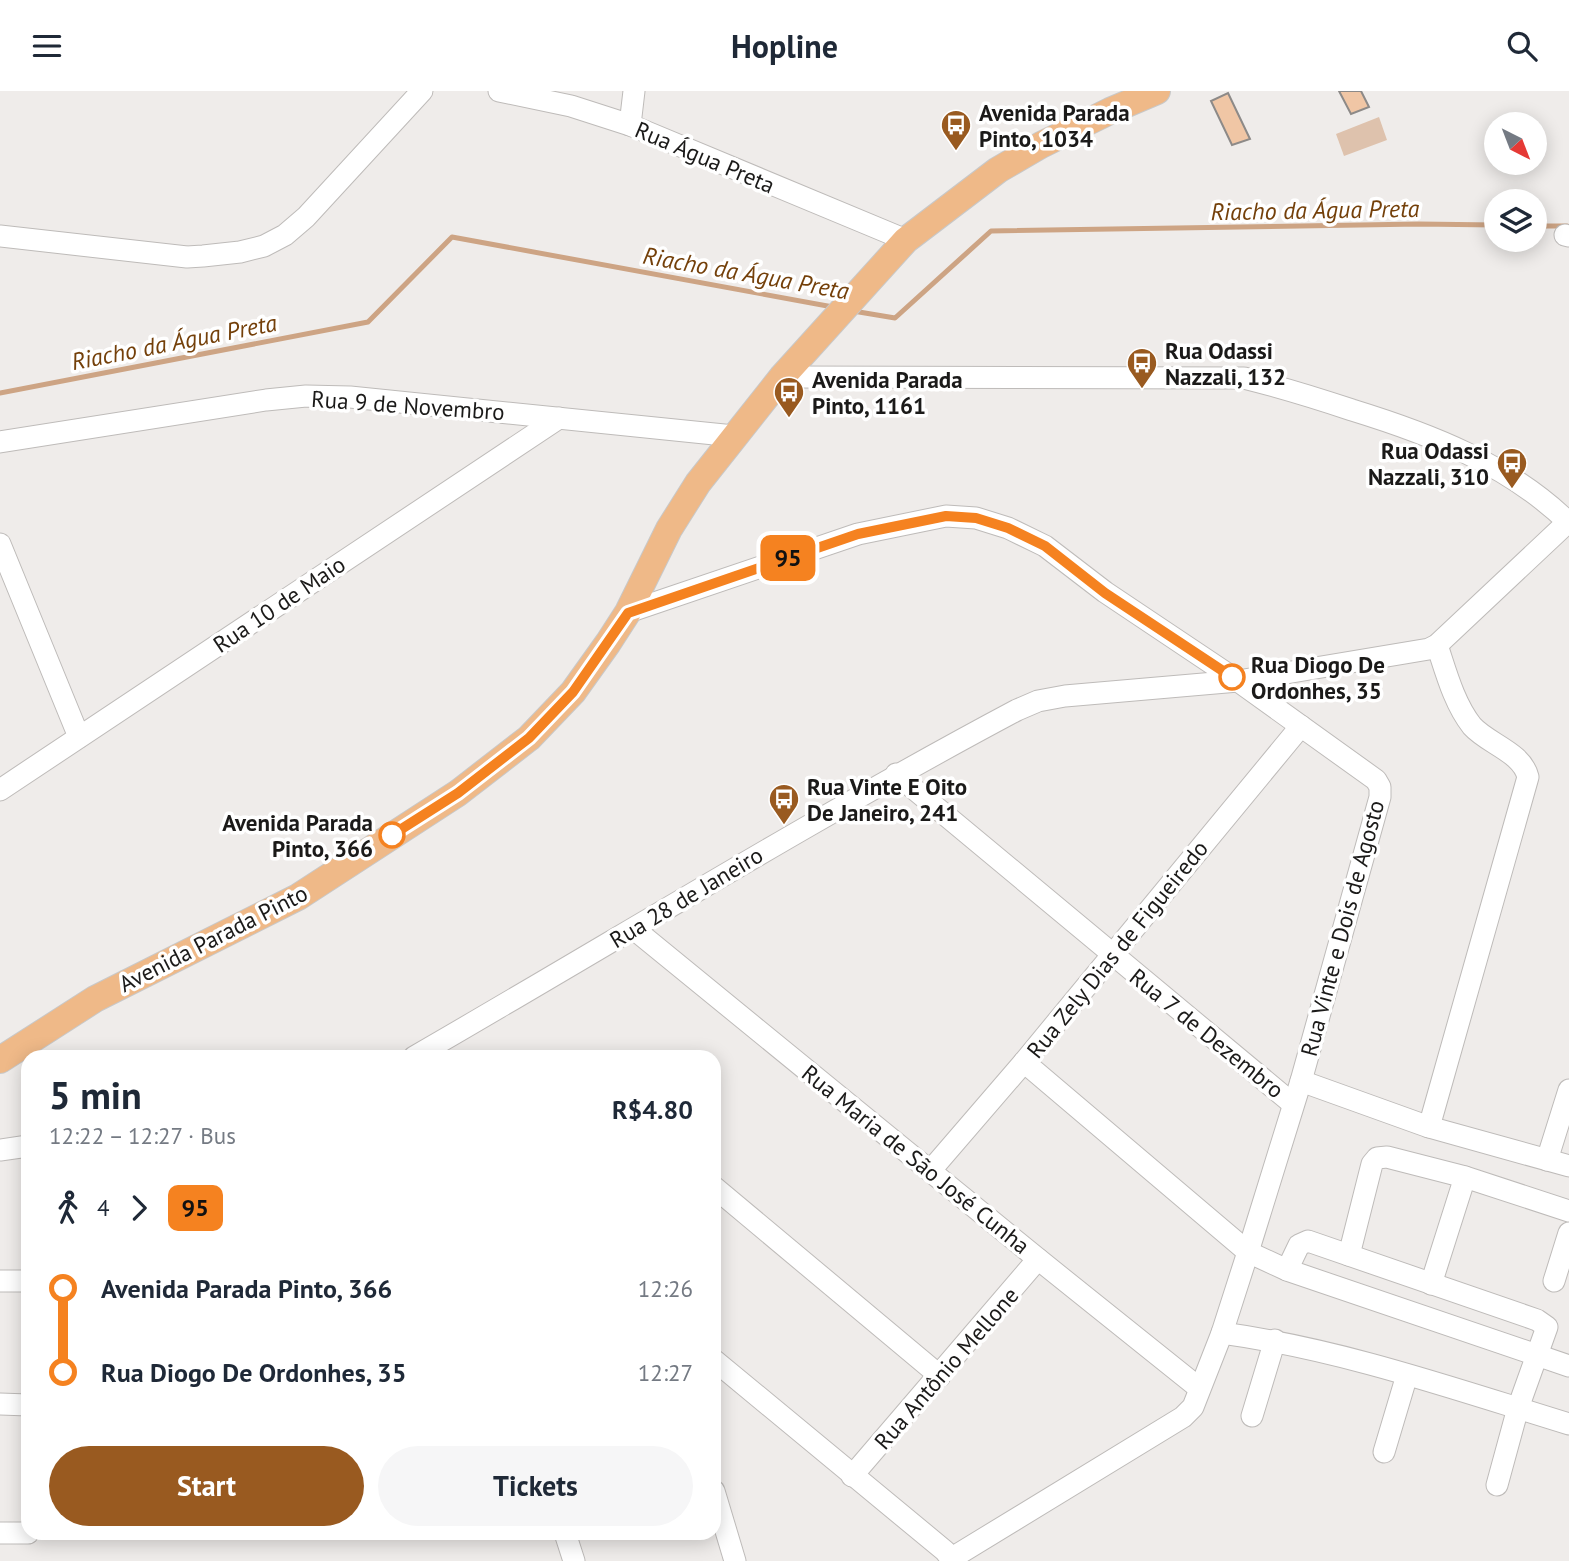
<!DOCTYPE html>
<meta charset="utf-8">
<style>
:root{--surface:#fff;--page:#f6f6f7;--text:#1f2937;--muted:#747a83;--accent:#995a20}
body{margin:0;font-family:"PT Sans",sans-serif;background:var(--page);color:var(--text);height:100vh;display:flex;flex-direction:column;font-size:26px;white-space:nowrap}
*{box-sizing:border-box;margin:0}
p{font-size:23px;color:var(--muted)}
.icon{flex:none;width:38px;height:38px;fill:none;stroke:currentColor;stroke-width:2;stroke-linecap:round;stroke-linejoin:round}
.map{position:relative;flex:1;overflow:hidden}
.panel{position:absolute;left:21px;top:959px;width:700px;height:490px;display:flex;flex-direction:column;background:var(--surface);border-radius:21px;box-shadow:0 4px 18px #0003}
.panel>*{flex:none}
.badge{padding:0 14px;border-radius:10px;font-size:24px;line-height:46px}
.needle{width:46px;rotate:138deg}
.tools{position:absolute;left:1484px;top:21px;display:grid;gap:14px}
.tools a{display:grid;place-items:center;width:63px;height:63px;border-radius:50%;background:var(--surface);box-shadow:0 4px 18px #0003;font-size:35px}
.map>.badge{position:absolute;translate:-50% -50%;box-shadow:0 0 0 4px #fff}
.legs{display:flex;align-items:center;gap:10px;height:77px;padding:0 28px;font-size:23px}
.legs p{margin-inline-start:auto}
.summary{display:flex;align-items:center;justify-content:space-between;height:119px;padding:0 28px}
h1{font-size:38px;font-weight:600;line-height:52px}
.primary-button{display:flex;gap:14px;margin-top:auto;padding:14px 28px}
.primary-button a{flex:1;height:80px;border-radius:42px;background:var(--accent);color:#fff;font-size:28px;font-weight:600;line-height:80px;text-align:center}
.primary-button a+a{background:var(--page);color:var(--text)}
ul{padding:0 28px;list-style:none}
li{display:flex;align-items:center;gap:24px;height:84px;font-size:26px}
li i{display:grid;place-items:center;width:10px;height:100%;margin:0 9px;background:currentColor}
li i::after{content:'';width:18px;height:18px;margin:-9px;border:5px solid;border-radius:50%;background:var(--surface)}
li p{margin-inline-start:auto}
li:first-child i{background:linear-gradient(#0000 50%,currentColor 0)}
li:last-child i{background:linear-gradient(currentColor 50%,#0000 0)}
header{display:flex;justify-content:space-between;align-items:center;height:91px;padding:0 28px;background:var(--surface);font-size:32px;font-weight:600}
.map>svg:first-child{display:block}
</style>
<header><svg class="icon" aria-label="menu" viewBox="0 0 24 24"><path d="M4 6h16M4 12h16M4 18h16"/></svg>Hopline<svg class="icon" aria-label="search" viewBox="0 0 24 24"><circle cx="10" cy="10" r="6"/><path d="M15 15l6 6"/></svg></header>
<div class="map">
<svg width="1569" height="1470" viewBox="0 0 1569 1470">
<rect width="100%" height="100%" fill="#efecea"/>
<!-- green -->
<path fill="#dec2ad" d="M1379 26 1387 49 1344 65 1336 43Z"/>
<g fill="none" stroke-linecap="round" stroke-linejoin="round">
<!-- stream -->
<g stroke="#cda484" stroke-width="5">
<path d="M1535 135H1567"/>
<path d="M853 220 895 227 991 140 1419 133 1496 134"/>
<path d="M0 302 368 231 452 146 833 216"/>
</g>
</g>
<!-- building -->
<g fill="#f0c6a5" stroke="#8d8a88" stroke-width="2">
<path d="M1339 0H1361L1369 16 1351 23Z"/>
<path d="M1228 2 1250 48 1232 54 1211 10Z"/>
</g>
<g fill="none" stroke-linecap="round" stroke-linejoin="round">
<!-- minor casing -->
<g stroke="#bebbb9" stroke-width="23">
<g id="minor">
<path d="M499 0 571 15 630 34 906 149"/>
<path d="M630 34 634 0"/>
<path d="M1565 144 1569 145"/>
<path d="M0 145 187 166 203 165 240 161 264 155 285 144 306 126 422 0"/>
<path d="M782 286 1244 287C1280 296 1316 307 1352 319 1430 343 1508 373 1568 431"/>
<path d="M0 351 266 309 306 305 350 306 734 345"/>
<path d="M0 453 79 646"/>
<path d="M628 521 858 443 946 425 976 427 1008 437 1045 455 1105 501 1238 590 1376 689 1380 696V706L1301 990 1248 1161 1222 1242 1193 1316 1183 1326 952 1467"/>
<path d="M896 683 1293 1013"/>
<path d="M0 699 559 327"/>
<path d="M634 838 1038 1168 1199 1297"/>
<path d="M414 966C615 850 812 728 1017 619L1038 610 1065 605 1238 590 1429 558 1437 554 1569 430"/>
<path d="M1024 971 1248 1161 1287 1179 1569 1275"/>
<path d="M1301 990 1429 1036 1569 1075"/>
<path d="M1429 1036 1528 686C1522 661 1488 653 1472 635 1454 612 1446 581 1437 554"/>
<path d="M0 1059 28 1055"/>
<path d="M1547 1069 1569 999"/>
<path d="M931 1079 1024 971 1301 635"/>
<path d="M714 1096 940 1285"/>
<path d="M1349 1164 1372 1073 1377 1067 1387 1066 1465 1086 1569 1120"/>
<path d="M1287 1179 1299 1154 1308 1150 1537 1229 1547 1236 1518 1317 1497 1394"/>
<path d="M0 1190H28"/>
<path d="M1554 1190 1569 1142"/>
<path d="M1431 1193 1465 1086"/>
<path d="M1222 1242C1340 1258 1455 1298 1569 1333"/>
<path d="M714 1269 945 1460 953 1470"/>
<path d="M0 1313 28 1314"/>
<path d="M1252 1325 1275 1249"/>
<path d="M1384 1361 1407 1284"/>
<path d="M852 1385 1038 1168"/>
<path d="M714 1400 735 1470"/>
<path d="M0 1442H28"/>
<path d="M565 1442 574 1470"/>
</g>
</g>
<!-- major casing -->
<g stroke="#c8c8c8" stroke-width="28">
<path id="major" d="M0 969 95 908 298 806 458 702 529 647 573 601 608 552 628 521 669 438 698 392 782 286 906 149 998 79 1041 54 1110 20 1157 0"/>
</g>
<!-- minor -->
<use href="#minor" stroke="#fff" stroke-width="21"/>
<!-- major -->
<use href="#major" stroke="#efb988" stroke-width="26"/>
</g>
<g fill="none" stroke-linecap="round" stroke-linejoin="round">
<!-- line-1 casing -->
<g stroke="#fff" stroke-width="16">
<path id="line-1" d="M392 744 458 702 529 647 573 601 628 522 858 443 946 425 976 427 1008 437 1045 455 1105 502 1232 586"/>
</g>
<!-- line-1 -->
<use href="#line-1" stroke="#f58220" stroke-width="10"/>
</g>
<!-- icons -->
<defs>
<g id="bus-pin" transform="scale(1.575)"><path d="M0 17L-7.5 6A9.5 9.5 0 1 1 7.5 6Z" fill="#995a20" stroke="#fff"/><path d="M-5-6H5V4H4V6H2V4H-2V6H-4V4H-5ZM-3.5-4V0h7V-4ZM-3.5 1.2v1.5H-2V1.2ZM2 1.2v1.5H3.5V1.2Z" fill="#fff"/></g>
</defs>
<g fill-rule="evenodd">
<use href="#bus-pin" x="956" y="34"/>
<use href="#bus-pin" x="1142" y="272"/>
<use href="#bus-pin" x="789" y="301"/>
<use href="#bus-pin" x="1512" y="372"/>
<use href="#bus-pin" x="784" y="708"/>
</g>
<!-- markers -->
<g fill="#fff" stroke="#f58220" stroke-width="3.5">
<circle cx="1232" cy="586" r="12"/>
<circle cx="392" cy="744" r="12"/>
</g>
<g text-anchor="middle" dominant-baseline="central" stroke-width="7" stroke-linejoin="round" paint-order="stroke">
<!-- poi labels -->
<g font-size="23" font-weight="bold" fill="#1b1a19" stroke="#fff" text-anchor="start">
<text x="979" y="21">Avenida Parada<tspan x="979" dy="26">Pinto, 1034</tspan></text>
<text x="1165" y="259">Rua Odassi<tspan x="1165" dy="26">Nazzali, 132</tspan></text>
<text x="812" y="288">Avenida Parada<tspan x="812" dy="26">Pinto, 1161</tspan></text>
<text x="1489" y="359" text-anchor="end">Rua Odassi<tspan x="1489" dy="26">Nazzali, 310</tspan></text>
<text x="807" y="695">Rua Vinte E Oito<tspan x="807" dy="26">De Janeiro, 241</tspan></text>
</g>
<!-- street labels -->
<g font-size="23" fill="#1b1a19" stroke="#fff">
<text transform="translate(705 66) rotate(23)">Rua Água Preta</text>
<text transform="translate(408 314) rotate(4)">Rua 9 de Novembro</text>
<text transform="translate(279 513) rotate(-34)">Rua 10 de Maio</text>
<text transform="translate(686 806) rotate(-31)">Rua 28 de Janeiro</text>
<text transform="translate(1342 837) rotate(-75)">Rua Vinte e Dois de Agosto</text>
<text transform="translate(213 847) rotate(-27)">Avenida Parada Pinto</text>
<text transform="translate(1117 858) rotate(-51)">Rua Zely Dias de Figueiredo</text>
<text transform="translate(1207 942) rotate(39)">Rua 7 de Dezembro</text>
<text transform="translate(916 1068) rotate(39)">Rua Maria de São José Cunha</text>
<text transform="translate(946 1277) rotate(-49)">Rua Antônio Mellone</text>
</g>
<!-- stop labels -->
<g font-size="23" font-weight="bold" fill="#1b1a19" stroke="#fff" text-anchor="start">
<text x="1251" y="573">Rua Diogo De<tspan x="1251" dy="26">Ordonhes, 35</tspan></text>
<text x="373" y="731" text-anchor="end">Avenida Parada<tspan x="373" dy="26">Pinto, 366</tspan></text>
</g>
<!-- water labels -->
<g font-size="24" font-style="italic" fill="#74400a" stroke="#fff">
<text transform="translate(1315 119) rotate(-1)">Riacho da Água Preta</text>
<text transform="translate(746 182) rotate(10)">Riacho da Água Preta</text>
<text transform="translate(174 251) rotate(-11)">Riacho da Água Preta</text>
</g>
</g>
</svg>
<div class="tools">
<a><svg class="needle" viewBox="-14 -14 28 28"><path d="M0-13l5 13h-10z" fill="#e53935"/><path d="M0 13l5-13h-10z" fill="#747a83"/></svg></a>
<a><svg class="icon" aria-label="layers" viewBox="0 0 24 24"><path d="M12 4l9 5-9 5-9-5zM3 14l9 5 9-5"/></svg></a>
</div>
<b class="badge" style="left:788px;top:467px;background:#f58220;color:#111">95</b>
<section class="panel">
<div class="summary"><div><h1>5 min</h1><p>12:22 – 12:27 · Bus</p></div><b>R$4.80</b></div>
<div class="legs"><svg class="icon" aria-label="walk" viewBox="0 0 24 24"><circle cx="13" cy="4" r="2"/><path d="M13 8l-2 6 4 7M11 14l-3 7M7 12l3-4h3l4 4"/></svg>4<svg class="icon" aria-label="forward" viewBox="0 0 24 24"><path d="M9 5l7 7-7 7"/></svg><b class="badge" style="background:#f58220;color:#111">95</b></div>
<ul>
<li><i style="color:#f58220"></i><b>Avenida Parada Pinto, 366</b><p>12:26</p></li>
<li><i style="color:#f58220"></i><b>Rua Diogo De Ordonhes, 35</b><p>12:27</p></li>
</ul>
<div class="primary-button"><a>Start</a><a>Tickets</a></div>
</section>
</div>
